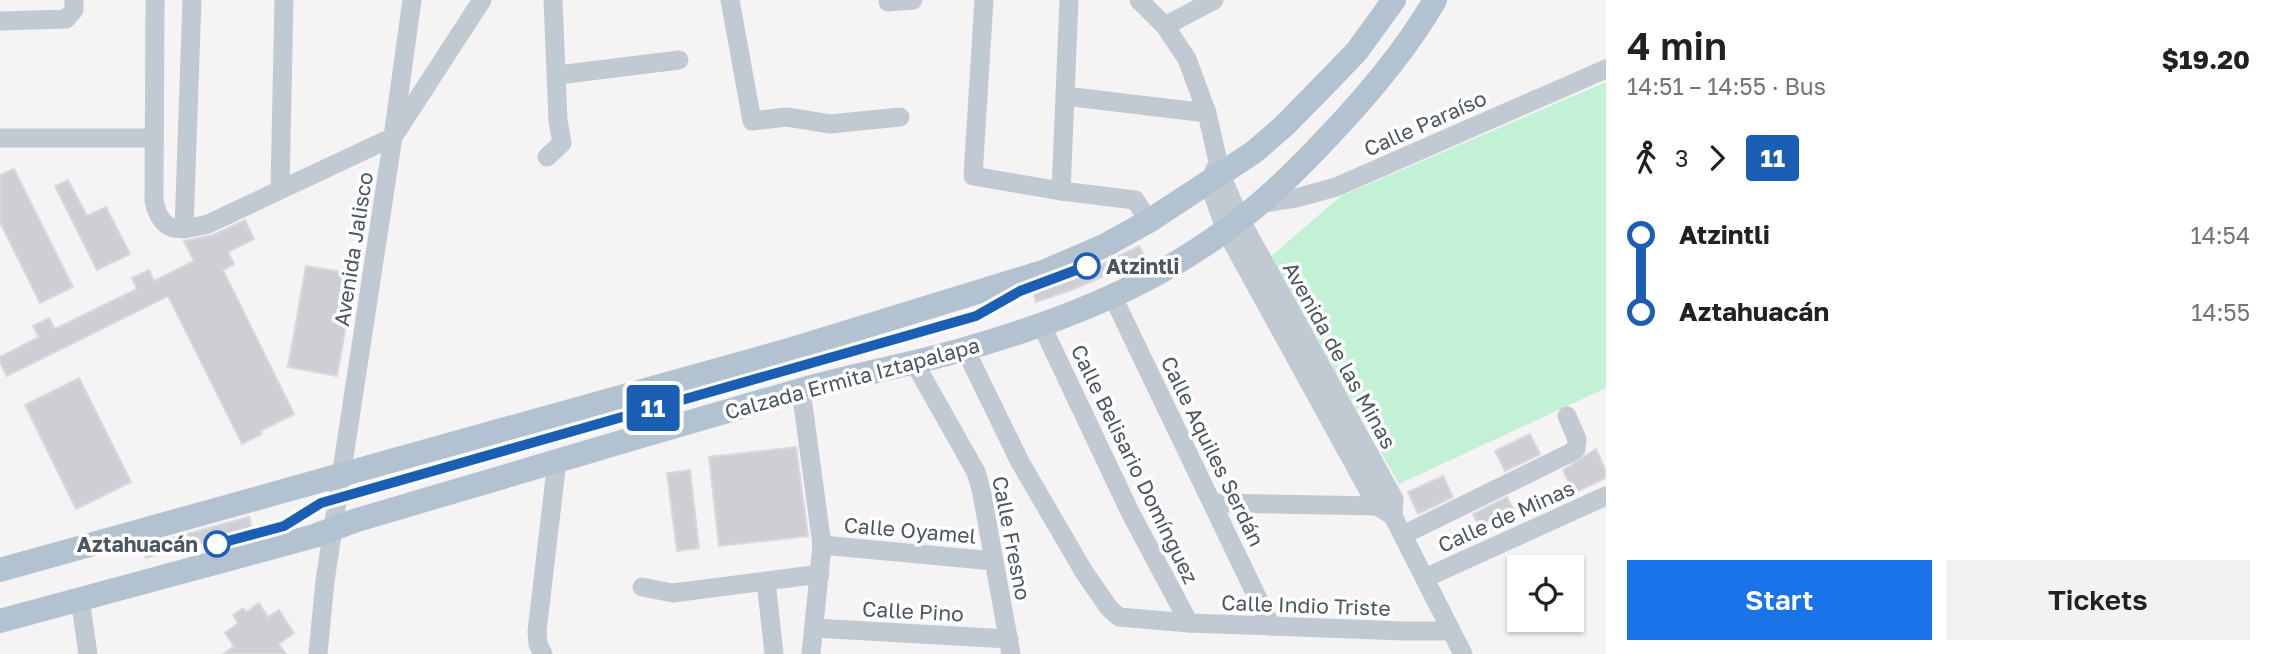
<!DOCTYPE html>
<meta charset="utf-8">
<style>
:root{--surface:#fff;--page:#f2f2f2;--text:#202124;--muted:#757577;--accent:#1a73e8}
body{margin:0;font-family:"Golos Text",sans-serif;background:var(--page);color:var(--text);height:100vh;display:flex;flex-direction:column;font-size:26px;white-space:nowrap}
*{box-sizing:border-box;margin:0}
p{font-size:23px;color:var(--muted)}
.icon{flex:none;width:38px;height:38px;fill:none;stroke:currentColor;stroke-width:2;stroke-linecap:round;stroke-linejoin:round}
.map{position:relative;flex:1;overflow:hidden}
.sheet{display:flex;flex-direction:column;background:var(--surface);width:665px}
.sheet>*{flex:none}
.badge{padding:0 14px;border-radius:5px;font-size:24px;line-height:46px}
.tools{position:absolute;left:1507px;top:555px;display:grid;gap:14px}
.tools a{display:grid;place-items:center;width:77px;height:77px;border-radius:0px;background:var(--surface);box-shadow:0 2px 5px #0004;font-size:35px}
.map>.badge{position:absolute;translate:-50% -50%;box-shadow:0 0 0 4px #fff}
.legs{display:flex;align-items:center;gap:10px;height:77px;padding:0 21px;font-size:23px}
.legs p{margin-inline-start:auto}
.head{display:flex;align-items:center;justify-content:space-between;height:119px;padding:0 21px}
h1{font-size:38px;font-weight:600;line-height:52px}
.button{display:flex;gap:14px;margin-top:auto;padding:14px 21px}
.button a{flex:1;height:80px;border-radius:0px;background:var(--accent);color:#fff;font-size:28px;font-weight:600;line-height:80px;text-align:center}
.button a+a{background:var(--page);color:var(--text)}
ul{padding:0 21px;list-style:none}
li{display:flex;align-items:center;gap:24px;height:77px;font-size:26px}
li i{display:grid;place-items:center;width:10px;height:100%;margin:0 9px;background:currentColor}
li i::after{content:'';width:18px;height:18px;margin:-9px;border:5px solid;border-radius:50%;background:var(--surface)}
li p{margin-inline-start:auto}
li:first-child i{background:linear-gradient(#0000 50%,currentColor 0)}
li:last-child i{background:linear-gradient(currentColor 50%,#0000 0)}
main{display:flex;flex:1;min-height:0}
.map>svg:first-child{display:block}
</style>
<main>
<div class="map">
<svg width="1606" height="654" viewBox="0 0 1606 654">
<rect width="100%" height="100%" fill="#f5f3f3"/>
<!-- green -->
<path fill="#c3f1d5" d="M1606 82V388L1399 484 1270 257 1341 196Z"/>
<!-- building -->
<g fill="#cdcfd5" stroke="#d7d9de" stroke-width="2">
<path d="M14 169 73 287 40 303 0 222V175Z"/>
<path d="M68 180 87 216 106 207 130 254 97 270 55 186Z"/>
<path d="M245 220 254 239 228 252 234 264 223 270 294 414 260 431 262 434 242 444 168 296 7 376 0 363V357L39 337 33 326 49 318 55 329 137 289 132 278 149 270 154 281 194 261 184 241 213 235Z"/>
<path d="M1139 246 1145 257 1134 263 1074 289 1036 302 1033 291 1094 268Z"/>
<path d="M306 266 355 274 337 376 288 367Z"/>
<path d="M79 378 131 482 76 509 25 405Z"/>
<path d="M1530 434 1540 454 1505 471 1495 451Z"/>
<path d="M796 447 808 536 719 546 709 457Z"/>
<path d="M1596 449 1606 471V478L1574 493 1563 470Z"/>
<path d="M690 470 699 548 677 551 667 473Z"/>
<path d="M1443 476 1453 497 1418 514 1408 492Z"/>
<path d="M1507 497 1517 518 1482 534 1473 514Z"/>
<path d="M249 517 252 529 146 558 143 546Z"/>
<path d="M259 603 268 617 279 610 294 633 279 644 286 654H223L234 646 225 633 238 623 233 615 243 608 246 612Z"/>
</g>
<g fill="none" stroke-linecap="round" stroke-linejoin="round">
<!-- minor -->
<g stroke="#c1cad2" stroke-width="19">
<path d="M155 0 154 201C162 236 180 230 208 224L393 137 412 0"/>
<path d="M730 0 752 121 787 117 830 124 900 117"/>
<path d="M984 0 973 176 1061 191 1135 200 1149 221"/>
<path d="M1139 0 1165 26 1187 59 1207 113 1221 175 1240 219 1394 499 1393 516"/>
<path d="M888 2 913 0"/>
<path d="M0 21 66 19 74 10V0"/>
<path d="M1165 26 1214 0"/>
<path d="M558 75 679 60"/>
<path d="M1065 96 1207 113"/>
<path d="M0 138H154"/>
<path d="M547 157 562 143 558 121 553 0"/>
<path d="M1215 169 1209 183 1226 231 1377 506 1393 516 1463 654"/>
<path d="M280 188 284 0"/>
<path d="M1061 191 1069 0"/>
<path d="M1258 204 1296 198 1336 187 1606 69"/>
<path d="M184 229 192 0"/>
<path d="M1113 297 1271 626"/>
<path d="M1041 324 1130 512 1189 623"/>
<path d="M965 349 1020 462 1084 572 1109 608 1119 617 1189 623 1404 631H1451"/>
<path d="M914 362 976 472 981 489 1011 654"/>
<path d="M801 390 822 545 811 654"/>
<path d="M1214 503 1377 506 1386 503"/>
<path d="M1403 535 1572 452 1576 449 1577 439 1567 416"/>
<path d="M822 545 994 561"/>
<path d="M1425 578 1606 496"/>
<path d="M766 581 774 654"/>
<path d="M642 587 673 593 820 574"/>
<path d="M80 599 88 654"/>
<path d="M814 628 1009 639"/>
<path d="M318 654 325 581 393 137 482 0"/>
<path d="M543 654 538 644 537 631 557 461"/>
</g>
<!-- major -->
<g stroke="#b3c2d1" stroke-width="24">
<path d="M0 570 789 350 1043 272 1104 246 1149 221 1254 152 1285 125 1333 76 1357 51 1394 0"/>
<path d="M0 621 314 536 357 520C504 477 650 433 797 391 852 375 910 365 965 349 1056 323 1147 288 1223 232 1262 205 1296 171 1328 137 1368 95 1406 50 1435 0"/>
</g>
</g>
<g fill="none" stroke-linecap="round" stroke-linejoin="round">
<!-- line-1 casing -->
<g stroke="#fff" stroke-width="16">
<path id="line-1" d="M217 544 284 526 321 503 976 316 1020 291 1087 266"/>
</g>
<!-- line-1 -->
<use href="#line-1" stroke="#1a5fb4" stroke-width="10"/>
</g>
<!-- markers -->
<g fill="#fff" stroke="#1a5fb4" stroke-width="3.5">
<circle cx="1087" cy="266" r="12"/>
<circle cx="217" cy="544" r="12"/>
</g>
<g text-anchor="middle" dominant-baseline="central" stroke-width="7" stroke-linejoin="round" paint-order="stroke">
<!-- street labels -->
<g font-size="21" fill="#4a5661" stroke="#fff">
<text transform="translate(1425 123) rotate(-24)">Calle Paraíso</text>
<text transform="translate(353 249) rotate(-81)">Avenida Jalisco</text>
<text transform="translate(1340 355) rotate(61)">Avenida de las Minas</text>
<text transform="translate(852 378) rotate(-15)">Calzada Ermita Iztapalapa</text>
<text transform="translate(1213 451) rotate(64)">Calle Aquiles Serdán</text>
<text transform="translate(1135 464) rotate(64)">Calle Belisario Domínguez</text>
<text transform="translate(1506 516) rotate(-24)">Calle de Minas</text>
<text transform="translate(910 530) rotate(5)">Calle Oyamel</text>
<text transform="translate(1012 538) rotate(79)">Calle Fresno</text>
<text transform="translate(1306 605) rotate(2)">Calle Indio Triste</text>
<text transform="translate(913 611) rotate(3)">Calle Pino</text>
</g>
<!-- stop labels -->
<g font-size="21" font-weight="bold" fill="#4a5661" stroke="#fff" text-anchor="start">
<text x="1106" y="266">Atzintli</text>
<text x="198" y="544" text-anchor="end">Aztahuacán</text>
</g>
</g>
</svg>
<div class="tools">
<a><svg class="icon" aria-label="locate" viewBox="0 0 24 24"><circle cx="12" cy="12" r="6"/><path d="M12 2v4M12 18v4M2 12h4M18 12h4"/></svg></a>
</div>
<b class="badge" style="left:653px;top:408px;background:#1a5fb4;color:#fff">11</b>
</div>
<section class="sheet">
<div class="head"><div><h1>4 min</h1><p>14:51 – 14:55 · Bus</p></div><b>$19.20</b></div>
<div class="legs"><svg class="icon" aria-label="walk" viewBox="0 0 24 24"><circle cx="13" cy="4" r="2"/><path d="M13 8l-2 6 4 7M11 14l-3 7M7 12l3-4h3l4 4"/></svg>3<svg class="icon" aria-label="forward" viewBox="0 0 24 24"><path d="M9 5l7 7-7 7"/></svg><b class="badge" style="background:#1a5fb4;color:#fff">11</b></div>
<ul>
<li><i style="color:#1a5fb4"></i><b>Atzintli</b><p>14:54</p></li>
<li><i style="color:#1a5fb4"></i><b>Aztahuacán</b><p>14:55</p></li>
</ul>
<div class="button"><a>Start</a><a>Tickets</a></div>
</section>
</main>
